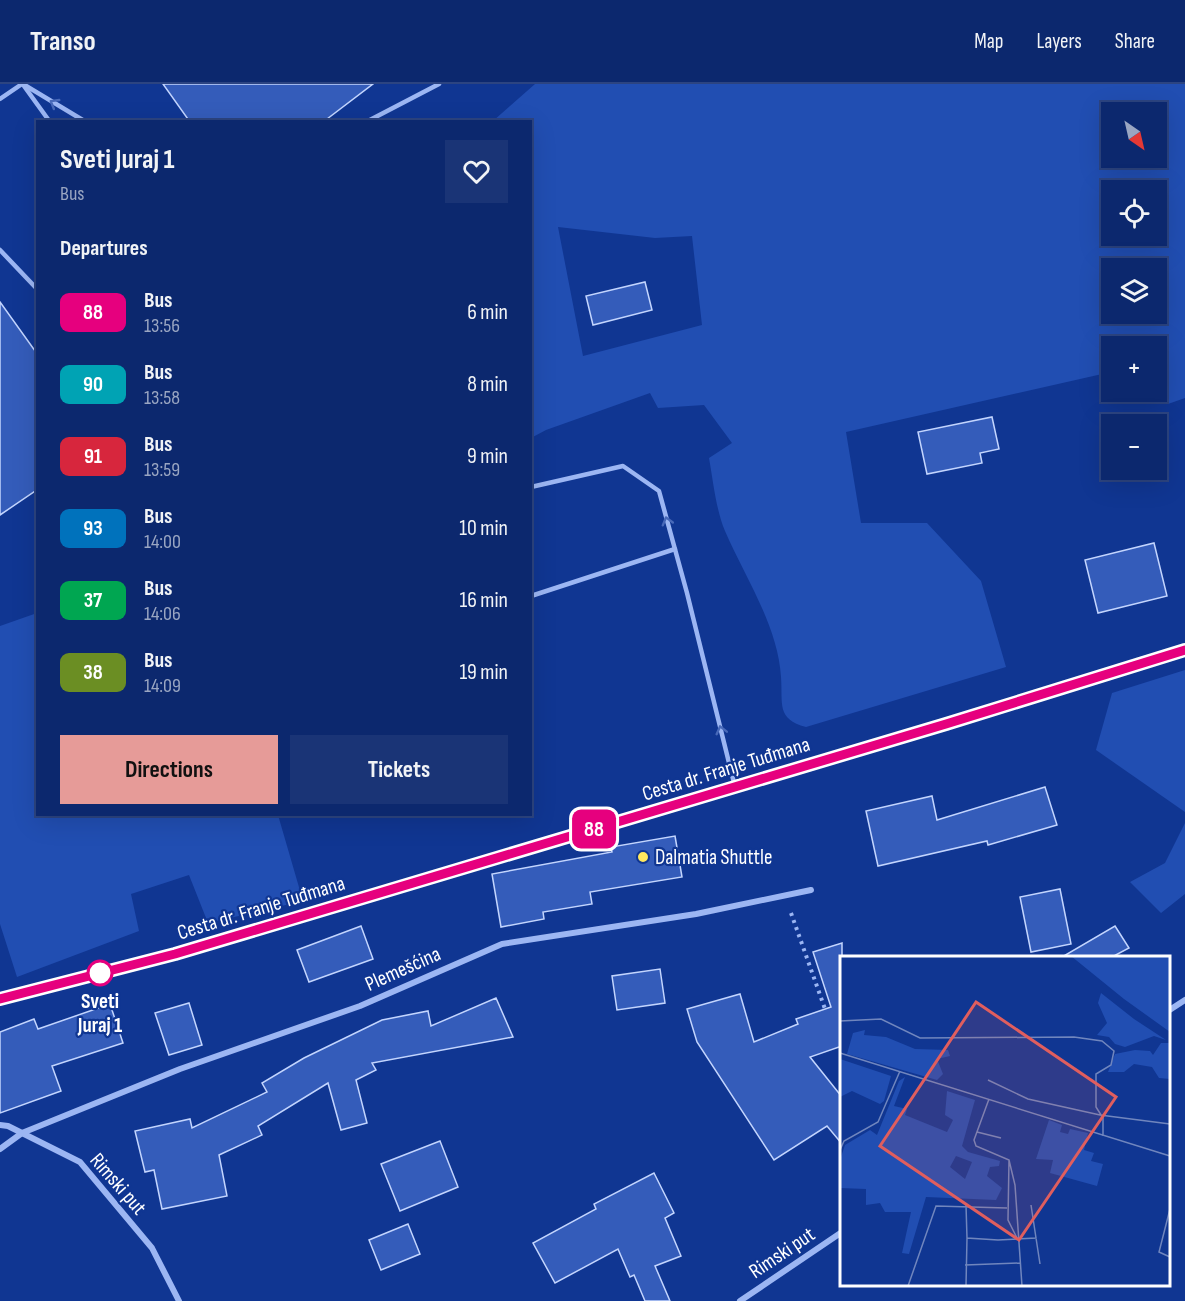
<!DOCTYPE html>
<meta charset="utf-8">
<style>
:root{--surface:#0c286e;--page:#1a3476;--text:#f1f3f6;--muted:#9aa6c2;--line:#2c4481;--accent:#e69b98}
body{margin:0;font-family:"Sofia Sans Condensed",sans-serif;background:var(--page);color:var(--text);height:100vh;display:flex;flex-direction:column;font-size:22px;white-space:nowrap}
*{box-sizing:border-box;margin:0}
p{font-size:20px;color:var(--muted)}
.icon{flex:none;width:33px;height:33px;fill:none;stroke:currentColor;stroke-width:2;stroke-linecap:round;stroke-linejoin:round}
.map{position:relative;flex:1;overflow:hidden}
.details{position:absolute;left:36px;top:36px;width:496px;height:696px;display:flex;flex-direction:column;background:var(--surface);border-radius:0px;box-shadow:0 6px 24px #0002,0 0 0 2px var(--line)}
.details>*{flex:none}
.badge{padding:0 12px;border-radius:9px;font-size:21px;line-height:39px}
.needle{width:39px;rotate:146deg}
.tools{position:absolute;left:1101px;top:18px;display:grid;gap:12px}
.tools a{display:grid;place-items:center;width:66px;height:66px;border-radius:0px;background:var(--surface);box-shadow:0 6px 24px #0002,0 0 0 2px var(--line);font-size:30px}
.map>.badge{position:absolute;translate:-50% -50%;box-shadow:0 0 0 3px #fff}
h2{padding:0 24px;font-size:22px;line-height:54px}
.round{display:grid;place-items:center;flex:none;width:63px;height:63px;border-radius:0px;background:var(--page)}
.head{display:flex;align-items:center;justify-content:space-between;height:102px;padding:0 24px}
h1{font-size:28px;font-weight:700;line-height:45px}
.action{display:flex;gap:12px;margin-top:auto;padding:12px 24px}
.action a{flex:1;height:69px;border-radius:0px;background:var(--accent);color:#111;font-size:24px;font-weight:700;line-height:69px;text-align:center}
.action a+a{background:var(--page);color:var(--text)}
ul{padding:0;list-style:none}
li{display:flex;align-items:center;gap:18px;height:72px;padding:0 24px}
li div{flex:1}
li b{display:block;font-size:22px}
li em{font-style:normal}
li .badge{min-width:66px;font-weight:700;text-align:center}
header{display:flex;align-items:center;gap:36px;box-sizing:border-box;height:84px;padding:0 30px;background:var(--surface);border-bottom:2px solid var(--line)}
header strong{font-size:28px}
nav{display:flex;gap:33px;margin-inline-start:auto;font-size:21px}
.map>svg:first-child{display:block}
</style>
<header>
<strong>Transo</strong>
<nav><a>Map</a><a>Layers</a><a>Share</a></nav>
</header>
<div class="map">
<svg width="1185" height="1217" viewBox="0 0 1185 1217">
<rect width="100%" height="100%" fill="#103692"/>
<!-- green -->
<g fill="#214eb2" fill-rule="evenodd">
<path d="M535 0H1185V314L1168 320 1157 278 1156 262H1112L1111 288 846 348 861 439H927L981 497 1006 583 806 643C776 635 783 620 781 593 778 542 745 493 725 447 716 426 713 396 709 374L732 359 704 321 658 324 650 309 546 346 531 354V38L493 37ZM1112 28H1156V74H1112ZM1156 106V152H1112V106ZM558 143 655 154 692 152 702 241 583 272ZM1112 184H1156V230H1112Z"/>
<path d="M37 529 38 730 278 731 303 817 208 839 189 791 131 810 139 847 17 893 0 840V542Z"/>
<path d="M1185 586V728L1096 666 1112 609Z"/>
<path d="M1185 739V810L1161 829 1130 798 1165 779Z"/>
</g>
<!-- building -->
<g fill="#345cba" stroke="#c3d5fe" stroke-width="1.5">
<path d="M163 0H373L323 38H190Z"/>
<path d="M645 198 652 226 593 241 586 212Z"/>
<path d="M0 218 38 271V405L0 431Z"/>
<path d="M992 333 999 365 980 369 982 379 927 390 918 348Z"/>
<path d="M1154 459 1167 512 1098 529 1085 476Z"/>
<path d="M1045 703 1057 741 988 761 987 757 878 782 866 727 932 712 937 736Z"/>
<path d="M675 752 682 793 590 808 592 820 543 828 544 835 501 843 492 790 612 768 611 763Z"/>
<path d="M1060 805 1071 860 1031 868 1020 813Z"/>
<path d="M361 842 373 875 309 898 297 866Z"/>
<path d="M1115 842 1129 864 1112 873H1062Z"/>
<path d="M842 859V962L810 973 842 1013V1060L827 1042 774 1076 697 958 687 925 740 910 754 958 798 940 796 935 831 923 813 868Z"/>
<path d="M660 885 665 919 617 926 612 892Z"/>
<path d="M496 914 513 953 372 979 376 986 356 996 367 1039 341 1046 328 999 258 1042 262 1051 219 1071 227 1112 162 1125 154 1086 145 1088 135 1047 190 1035 192 1044 267 1008 262 999 304 974 382 936 428 927 431 942Z"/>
<path d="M189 919 202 961 169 971 155 929Z"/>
<path d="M110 920 123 959 52 982 61 1007 0 1029V948L34 935 38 945Z"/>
<path d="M440 1057 458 1103 400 1127 381 1080Z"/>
<path d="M654 1089 674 1129 665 1134 681 1172 655 1182 670 1217H645L634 1191 630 1193 618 1165 555 1199 533 1159 596 1125 594 1120Z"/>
<path d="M408 1140 420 1170 381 1186 369 1156Z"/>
</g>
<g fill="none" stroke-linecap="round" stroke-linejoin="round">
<!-- path -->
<path stroke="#9cb6f3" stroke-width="4" stroke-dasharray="3 4.5" stroke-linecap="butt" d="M791 829 825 925"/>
<!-- lane -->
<g stroke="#9cb6f3" stroke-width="4.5">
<path d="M23 0 86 38"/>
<path d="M24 2 50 38"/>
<path d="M0 15 22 0"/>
<path d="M366 38 439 0"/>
<path d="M0 166 38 206"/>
<path d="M531 403 623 382 659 407 687 509 735 703"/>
<path d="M531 512 675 465"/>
</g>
<!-- street -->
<g stroke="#9cb6f3" stroke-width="6">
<path d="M1168 927 1185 916"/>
<path d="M0 1041 8 1042 80 1078 152 1164 179 1217"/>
<path d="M0 1065 22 1049 180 985 360 922 502 860 696 830 811 806"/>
<path d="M740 1217 842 1148"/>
</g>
<!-- secondary -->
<path stroke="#cbd9fd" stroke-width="12" d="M0 915 175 870 946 640 1185 566"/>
</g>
<!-- one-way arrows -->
<defs><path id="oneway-chevron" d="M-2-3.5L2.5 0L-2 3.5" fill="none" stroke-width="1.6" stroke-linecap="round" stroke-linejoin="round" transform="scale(1.5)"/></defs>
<g stroke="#4869b9">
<use href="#oneway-chevron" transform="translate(54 19) rotate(-149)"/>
<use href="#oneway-chevron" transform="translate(667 437) rotate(-106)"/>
<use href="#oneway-chevron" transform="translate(721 646) rotate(-104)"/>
</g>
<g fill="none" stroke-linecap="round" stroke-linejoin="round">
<!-- line casing -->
<g stroke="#fff" stroke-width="14">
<path id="line" d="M0 915 175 870 946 640 1185 566"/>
</g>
<!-- line -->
<use href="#line" stroke="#e6007e" stroke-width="9"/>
</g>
<!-- markers -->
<circle fill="#ffe85e" stroke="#103692" stroke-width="2" cx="643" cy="773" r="6"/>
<circle fill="#fff" stroke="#e6007e" stroke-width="3" cx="100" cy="889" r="12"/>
<g text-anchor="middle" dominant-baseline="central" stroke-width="4.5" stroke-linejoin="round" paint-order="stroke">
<!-- street labels -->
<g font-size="21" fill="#fff" stroke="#103692">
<text transform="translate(726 685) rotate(-17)">Cesta dr. Franje Tuđmana</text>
<text transform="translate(261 824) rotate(-17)">Cesta dr. Franje Tuđmana</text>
<text transform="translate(403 885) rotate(-24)">Plemešćina</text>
<text transform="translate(118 1100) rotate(49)">Rimski put</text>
<text transform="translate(782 1169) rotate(-34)">Rimski put</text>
</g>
<!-- poi labels -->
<g font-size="21" fill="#fff" stroke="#103692" text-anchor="start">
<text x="655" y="773">Dalmatia Shuttle</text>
</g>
<!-- stop labels -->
<g font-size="21" font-weight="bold" fill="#fff" stroke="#103692">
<text x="100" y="917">Sveti<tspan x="100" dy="24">Juraj 1</tspan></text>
</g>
</g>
<!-- overview -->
<g transform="translate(840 872)">
<rect width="330" height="330" fill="#103692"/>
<path d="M231 0H330V76L284 43ZM261 37 294 63 326 84 314 80 285 91 275 88 269 81 257 79 267 67 258 47ZM25 74 24 79 46 81 75 93 108 94 110 100 97 103 103 118 97 124 7 98 13 77ZM321 87H330V123L319 122 312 111 294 108 284 116H268L275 98 295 94 310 95 313 99ZM0 103 51 120 44 145 40 148 12 135 0 141ZM65 121 54 150 67 153 65 159 107 176 113 164 105 159 107 135 135 144 122 190 128 196 160 205 159 210 150 211 147 220 162 232 156 244 86 241 69 298 62 297 71 256H45L40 247 26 249V233L0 232V204L5 189 30 174 37 179 59 125ZM116 200 132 206 125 223 110 211ZM209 164 222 169 220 176 228 178 230 173 248 177 244 194 254 197 251 205 263 208 257 230 210 217 213 204 196 203Z" fill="#214eb2" fill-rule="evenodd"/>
<path fill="none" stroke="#7086be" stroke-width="1.5" d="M0 65 41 63 80 82 234 81 262 85 274 95 271 109 256 118V151L263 162V180M0 97 330 200M148 124 188 143 260 159 330 168M149 143 134 184 136 190 169 204 168 264 177 282M137 176 161 182M0 194 4 185 38 166 60 115M169 204 175 229 182 330M126 249 127 282 158 284 196 282 191 249M330 253 319 296 330 301M196 282 200 308M125 309 180 307M68 330 96 250 167 252M126 330 127 282"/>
<path fill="#e05e5e" fill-opacity="0.15" stroke="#e05e5e" stroke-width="3" d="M136 46 276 141 179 284 40 190Z"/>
<rect width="330" height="330" fill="none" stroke="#fff" stroke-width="3"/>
</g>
</svg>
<div class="tools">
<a><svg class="needle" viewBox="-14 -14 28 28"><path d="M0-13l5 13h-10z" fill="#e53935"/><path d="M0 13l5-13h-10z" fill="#9aa6c2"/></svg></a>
<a><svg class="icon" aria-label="locate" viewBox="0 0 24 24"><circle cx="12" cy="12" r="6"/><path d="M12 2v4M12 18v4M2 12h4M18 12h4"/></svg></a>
<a><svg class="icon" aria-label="layers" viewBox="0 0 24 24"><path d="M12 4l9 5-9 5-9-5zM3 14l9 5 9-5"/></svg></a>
<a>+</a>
<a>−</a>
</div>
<b class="badge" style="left:594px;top:745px;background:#e6007e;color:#fff">88</b>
<section class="details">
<div class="head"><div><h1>Sveti Juraj 1</h1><p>Bus</p></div><a class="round"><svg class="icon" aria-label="heart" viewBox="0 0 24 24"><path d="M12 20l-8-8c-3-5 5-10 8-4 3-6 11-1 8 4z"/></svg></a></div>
<h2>Departures</h2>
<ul>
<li><span class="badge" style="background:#e6007e;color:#fff">88</span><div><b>Bus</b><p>13:56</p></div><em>6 min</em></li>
<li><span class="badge" style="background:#00a3b4;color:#fff">90</span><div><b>Bus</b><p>13:58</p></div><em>8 min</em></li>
<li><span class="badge" style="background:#d7263d;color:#fff">91</span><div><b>Bus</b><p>13:59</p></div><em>9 min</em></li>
<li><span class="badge" style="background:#0072bc;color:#fff">93</span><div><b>Bus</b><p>14:00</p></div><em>10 min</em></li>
<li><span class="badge" style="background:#00a651;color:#fff">37</span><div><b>Bus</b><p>14:06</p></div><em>16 min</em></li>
<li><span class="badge" style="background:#6b8e23;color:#fff">38</span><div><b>Bus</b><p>14:09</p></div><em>19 min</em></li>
</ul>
<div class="action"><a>Directions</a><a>Tickets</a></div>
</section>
</div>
